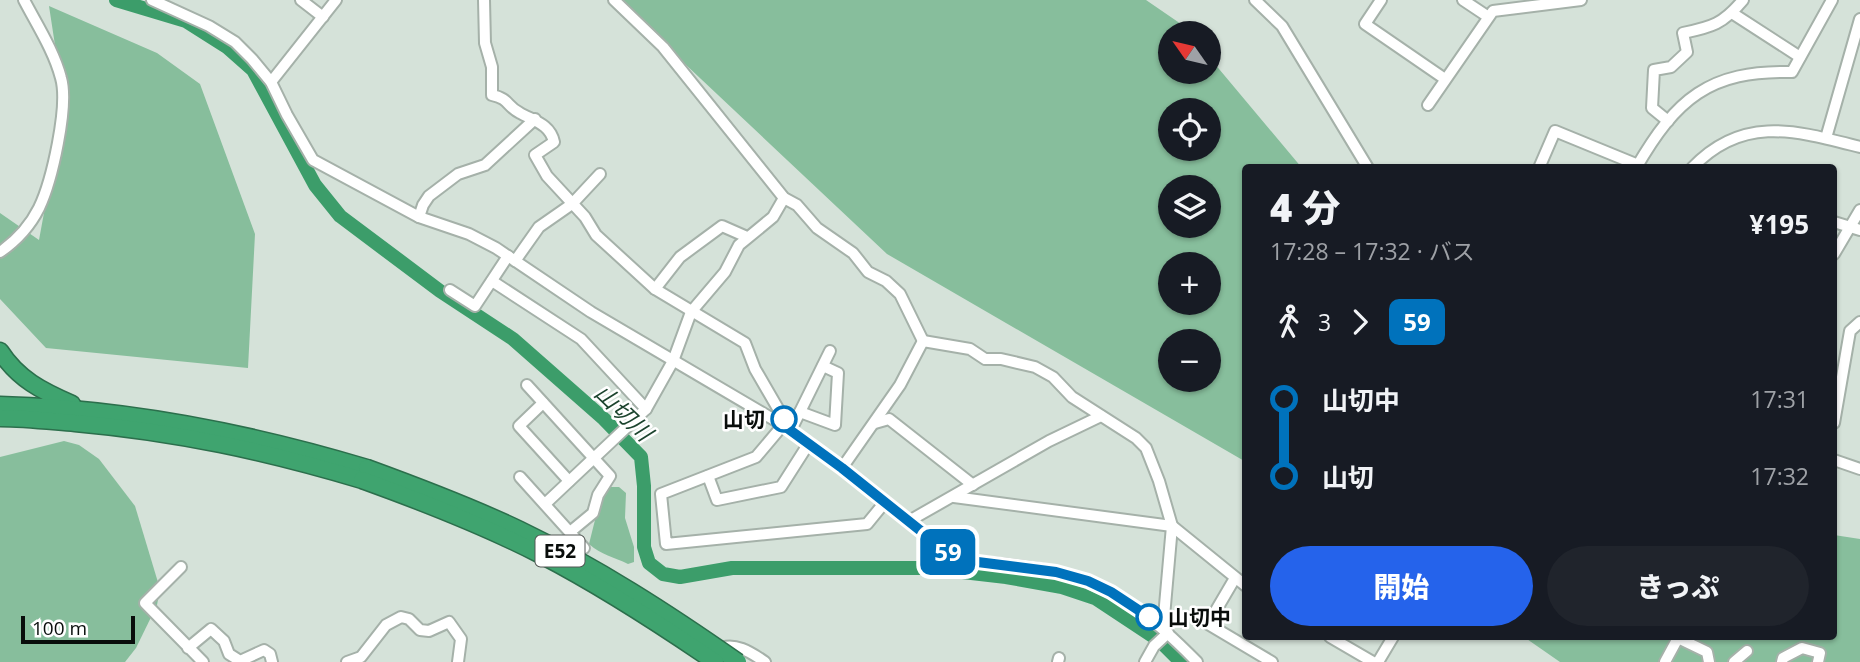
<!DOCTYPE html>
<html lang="ja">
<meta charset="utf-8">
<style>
:root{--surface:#171b24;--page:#20242c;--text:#f1f3f6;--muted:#9ea1a6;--accent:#2563eb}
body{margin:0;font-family:"Open Sans","Noto Sans JP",sans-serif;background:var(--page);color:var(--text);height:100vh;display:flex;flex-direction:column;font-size:26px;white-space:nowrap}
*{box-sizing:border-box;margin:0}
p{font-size:23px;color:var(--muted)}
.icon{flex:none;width:38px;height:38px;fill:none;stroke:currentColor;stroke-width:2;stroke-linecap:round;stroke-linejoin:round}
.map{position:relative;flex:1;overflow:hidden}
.side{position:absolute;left:1242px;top:164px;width:595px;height:476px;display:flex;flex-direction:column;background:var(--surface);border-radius:7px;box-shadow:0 2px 5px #0004}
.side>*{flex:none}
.badge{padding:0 14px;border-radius:10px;font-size:24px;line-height:46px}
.needle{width:46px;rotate:304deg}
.fabs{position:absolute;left:1158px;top:21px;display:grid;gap:14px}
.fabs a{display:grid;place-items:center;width:63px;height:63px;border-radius:50%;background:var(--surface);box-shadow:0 2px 5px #0004;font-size:35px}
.scale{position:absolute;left:21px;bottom:18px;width:114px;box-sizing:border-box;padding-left:7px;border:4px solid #090d0b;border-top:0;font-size:19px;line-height:24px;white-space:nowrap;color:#090d0b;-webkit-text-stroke:5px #fff;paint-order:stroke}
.map>.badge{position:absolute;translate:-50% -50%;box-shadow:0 0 0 4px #fff}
.legs{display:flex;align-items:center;gap:10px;height:77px;padding:0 28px;font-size:23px}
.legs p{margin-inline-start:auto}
.head{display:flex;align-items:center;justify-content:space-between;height:119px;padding:0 28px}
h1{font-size:38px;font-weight:800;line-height:52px}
.cta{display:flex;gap:14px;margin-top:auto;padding:14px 28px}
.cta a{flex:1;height:80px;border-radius:42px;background:var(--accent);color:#fff;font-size:28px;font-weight:800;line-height:80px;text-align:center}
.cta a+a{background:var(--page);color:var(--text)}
ul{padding:0 28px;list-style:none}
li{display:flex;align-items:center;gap:24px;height:77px;font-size:26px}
li i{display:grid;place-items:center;width:10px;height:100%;margin:0 9px;background:currentColor}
li i::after{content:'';width:18px;height:18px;margin:-9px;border:5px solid;border-radius:50%;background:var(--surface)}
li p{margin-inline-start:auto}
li:first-child i{background:linear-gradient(#0000 50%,currentColor 0)}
li:last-child i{background:linear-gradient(currentColor 50%,#0000 0)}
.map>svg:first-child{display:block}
</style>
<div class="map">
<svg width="1860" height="662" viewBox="0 0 1860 662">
<rect width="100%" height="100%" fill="#d5e2d9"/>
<!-- green -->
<g fill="#87be9c" fill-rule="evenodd">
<path d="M617 0H1146L1181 24 1189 33H1171V72H1209V57L1302 168H1246V462L887 254ZM1171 110H1209V149H1171ZM1171 187H1209V226H1171ZM1171 264H1209V303H1171ZM1171 341H1209V380H1171Z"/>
<path d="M49 6 157 53 200 84 255 234 248 368 46 348 0 299V213L39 240 64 104Z"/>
<path d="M64 441 79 445 99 459 135 506 160 589 157 605 136 648 125 662H0V457Z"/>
<path d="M607 487H619L626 493 625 518 634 547V562L628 564C614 557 601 555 589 544L600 500Z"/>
<path d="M1834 535 1860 539V662H1560L1524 637H1834Z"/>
</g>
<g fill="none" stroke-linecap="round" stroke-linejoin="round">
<!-- river -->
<path stroke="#3c9d6a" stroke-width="14" d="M116 0 186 21 227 47 253 70 315 185 340 216 440 291 513 339 604 419 641 457 644 486V547L649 563 663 574 680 577 732 568H928L1006 577 1062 587 1095 598 1160 641 1181 662"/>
<!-- minor casing -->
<g stroke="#a5b1a9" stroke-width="14">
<g id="minor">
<path d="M152 0 209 26 235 42 252 59 271 82 287 115 313 160 419 217 469 234 496 248 591 312 783 425 842 468 949 552 962 560C993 564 1028 565 1058 573 1117 587 1156 620 1197 662"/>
<path d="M301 0 323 17"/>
<path d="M484 0 485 43 492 67V95C510 99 506 106 520 113 534 121 550 124 554 142L535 155 547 176 585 217 596 235 655 289 745 343 755 369 784 419 783 425 756 457 661 494 666 544 867 524 885 502"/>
<path d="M614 0 663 47 784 198 797 205 817 228 853 253 868 272 886 281 900 294 923 341"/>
<path d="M1255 0 1282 26 1368 168"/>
<path d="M1381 0 1365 24 1445 79"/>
<path d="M1463 0 1487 16"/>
<path d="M1732 13 1800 57"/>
<path d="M271 82 336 0"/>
<path d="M1428 105 1493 11 1581 0"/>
<path d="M1668 121 1652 108 1654 70 1671 67 1687 52 1683 33C1712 27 1723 24 1743 0"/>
<path d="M1826 138 1860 19"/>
<path d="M1539 168 1555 131 1638 165"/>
<path d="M1636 168C1676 99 1709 70 1792 72L1832 0"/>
<path d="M1692 168C1743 114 1797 131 1860 147"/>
<path d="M419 217 423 205 429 196 458 174 485 165 535 119"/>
<path d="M1834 222 1860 230"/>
<path d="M0 252C16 241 30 226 39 208 52 181 69 106 61 78 54 51 37 25 24 0"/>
<path d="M1834 254 1860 210"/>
<path d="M515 261 539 227 572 204 600 174"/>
<path d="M492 281 581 339 646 409"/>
<path d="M655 289 680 257 722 226 747 237"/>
<path d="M450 290 475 306 508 256"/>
<path d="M923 341 970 349 985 359H1001L1035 367 1053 377 1072 397 1136 438 1146 448 1159 481 1172 526 1163 628"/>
<path d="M527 385 610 476 598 495 593 513 570 532"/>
<path d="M543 403 519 426 569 481"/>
<path d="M800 412 835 425 838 373 823 366"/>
<path d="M875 423 889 419 973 485"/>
<path d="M1834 423 1850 331 1860 322"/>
<path d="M791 430 830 351"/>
<path d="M1834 460 1860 469"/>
<path d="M842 468 900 385 923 341"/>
<path d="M708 476 717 500 781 487 809 443"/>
<path d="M520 477 584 548"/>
<path d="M954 497 1172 526 1246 586"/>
<path d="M545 504 646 409 673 361 691 312 725 272 739 245 773 217 784 198"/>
<path d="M909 521 1049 441 1101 416"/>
<path d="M181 567 145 603 203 662"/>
<path d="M1235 578 1208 624 1272 662"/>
<path d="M1330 637 1373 662"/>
<path d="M188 648 211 629 224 641 229 654 240 661 264 650 270 654 272 662"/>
<path d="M717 650C733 640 752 653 765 662"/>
<path d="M347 662 361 657 386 625 401 617 409 619 420 630 429 631 449 622 461 639 458 662"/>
<path d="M1058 662 1059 658"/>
<path d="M1145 662 1154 646 1168 633"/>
<path d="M1378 662 1393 637"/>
<path d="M1665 662 1678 638 1707 652 1709 662"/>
<path d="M1734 662 1747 651"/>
<path d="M1782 662 1783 658 1802 648 1820 653 1818 662"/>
</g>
</g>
<!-- highway casing -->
<g stroke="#2c6f4c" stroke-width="19">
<g id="highway">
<path d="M0 351C18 379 42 391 72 404"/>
<path d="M0 405C126 408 247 432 367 468"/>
<path d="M0 418C25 418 50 421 75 423 176 432 265 451 362 480"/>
</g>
</g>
<!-- minor -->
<use href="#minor" stroke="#fff" stroke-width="10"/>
<!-- highway -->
<use href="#highway" stroke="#3fa46f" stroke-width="16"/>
<!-- highway-bridge casing -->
<g stroke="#2c6f4c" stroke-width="19" stroke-linecap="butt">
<g id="highway-bridge">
<path d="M367 468C419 487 470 506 520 530 597 567 668 613 738 662"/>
<path d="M362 480C423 502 483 525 541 555 601 586 658 623 715 662"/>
</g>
</g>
<!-- highway-bridge -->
<use href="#highway-bridge" stroke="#3fa46f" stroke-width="16"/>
</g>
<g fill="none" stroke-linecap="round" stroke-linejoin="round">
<!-- line-1 casing -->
<g stroke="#fff" stroke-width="16">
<path id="line-1" d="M784 419 783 425 842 468 941 547 962 560 1056 572 1088 581 1111 592 1149 617"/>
</g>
<!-- line-1 -->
<use href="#line-1" stroke="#0072bc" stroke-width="10"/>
</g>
<!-- markers -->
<g fill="#fff" stroke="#0072bc" stroke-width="3.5">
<circle cx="784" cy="419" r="12"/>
<circle cx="1149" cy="617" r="12"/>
</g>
<g text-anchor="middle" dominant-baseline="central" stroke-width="5" stroke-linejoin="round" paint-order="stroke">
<!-- shield labels -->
<rect fill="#fff" stroke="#535654" stroke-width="2" x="535.5" y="535.5" width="49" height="31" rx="5"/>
<g font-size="19" font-weight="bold" fill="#090d0b">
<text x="560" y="551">E52</text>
</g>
<!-- stop labels -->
<g font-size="21" font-weight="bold" fill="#090d0b" stroke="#fff" text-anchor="end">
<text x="765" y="419">山切</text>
<text x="1168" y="617" text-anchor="start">山切中</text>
</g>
<!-- water labels -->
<g font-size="23" font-style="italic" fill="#1c442e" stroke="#fff">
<text transform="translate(624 412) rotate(44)">山切川</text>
</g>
</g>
</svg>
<div class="fabs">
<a><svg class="needle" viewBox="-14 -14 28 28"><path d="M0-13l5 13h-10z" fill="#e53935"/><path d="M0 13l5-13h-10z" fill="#9ea1a6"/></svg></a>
<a><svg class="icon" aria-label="locate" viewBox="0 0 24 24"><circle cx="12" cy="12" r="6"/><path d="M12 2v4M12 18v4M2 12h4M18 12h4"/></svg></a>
<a><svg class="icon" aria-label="layers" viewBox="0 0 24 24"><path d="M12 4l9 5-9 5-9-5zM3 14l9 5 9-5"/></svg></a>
<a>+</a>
<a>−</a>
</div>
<div class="scale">100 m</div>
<b class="badge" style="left:948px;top:552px;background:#0072bc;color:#fff">59</b>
<section class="side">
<div class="head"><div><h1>4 分</h1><p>17:28 – 17:32 · バス</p></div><b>¥195</b></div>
<div class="legs"><svg class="icon" aria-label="walk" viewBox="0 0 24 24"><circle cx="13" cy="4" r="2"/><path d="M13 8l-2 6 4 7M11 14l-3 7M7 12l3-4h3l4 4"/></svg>3<svg class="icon" aria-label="forward" viewBox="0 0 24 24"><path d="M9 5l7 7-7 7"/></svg><b class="badge" style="background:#0072bc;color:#fff">59</b></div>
<ul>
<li><i style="color:#0072bc"></i><b>山切中</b><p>17:31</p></li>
<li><i style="color:#0072bc"></i><b>山切</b><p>17:32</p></li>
</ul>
<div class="cta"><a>開始</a><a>きっぷ</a></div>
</section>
</div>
